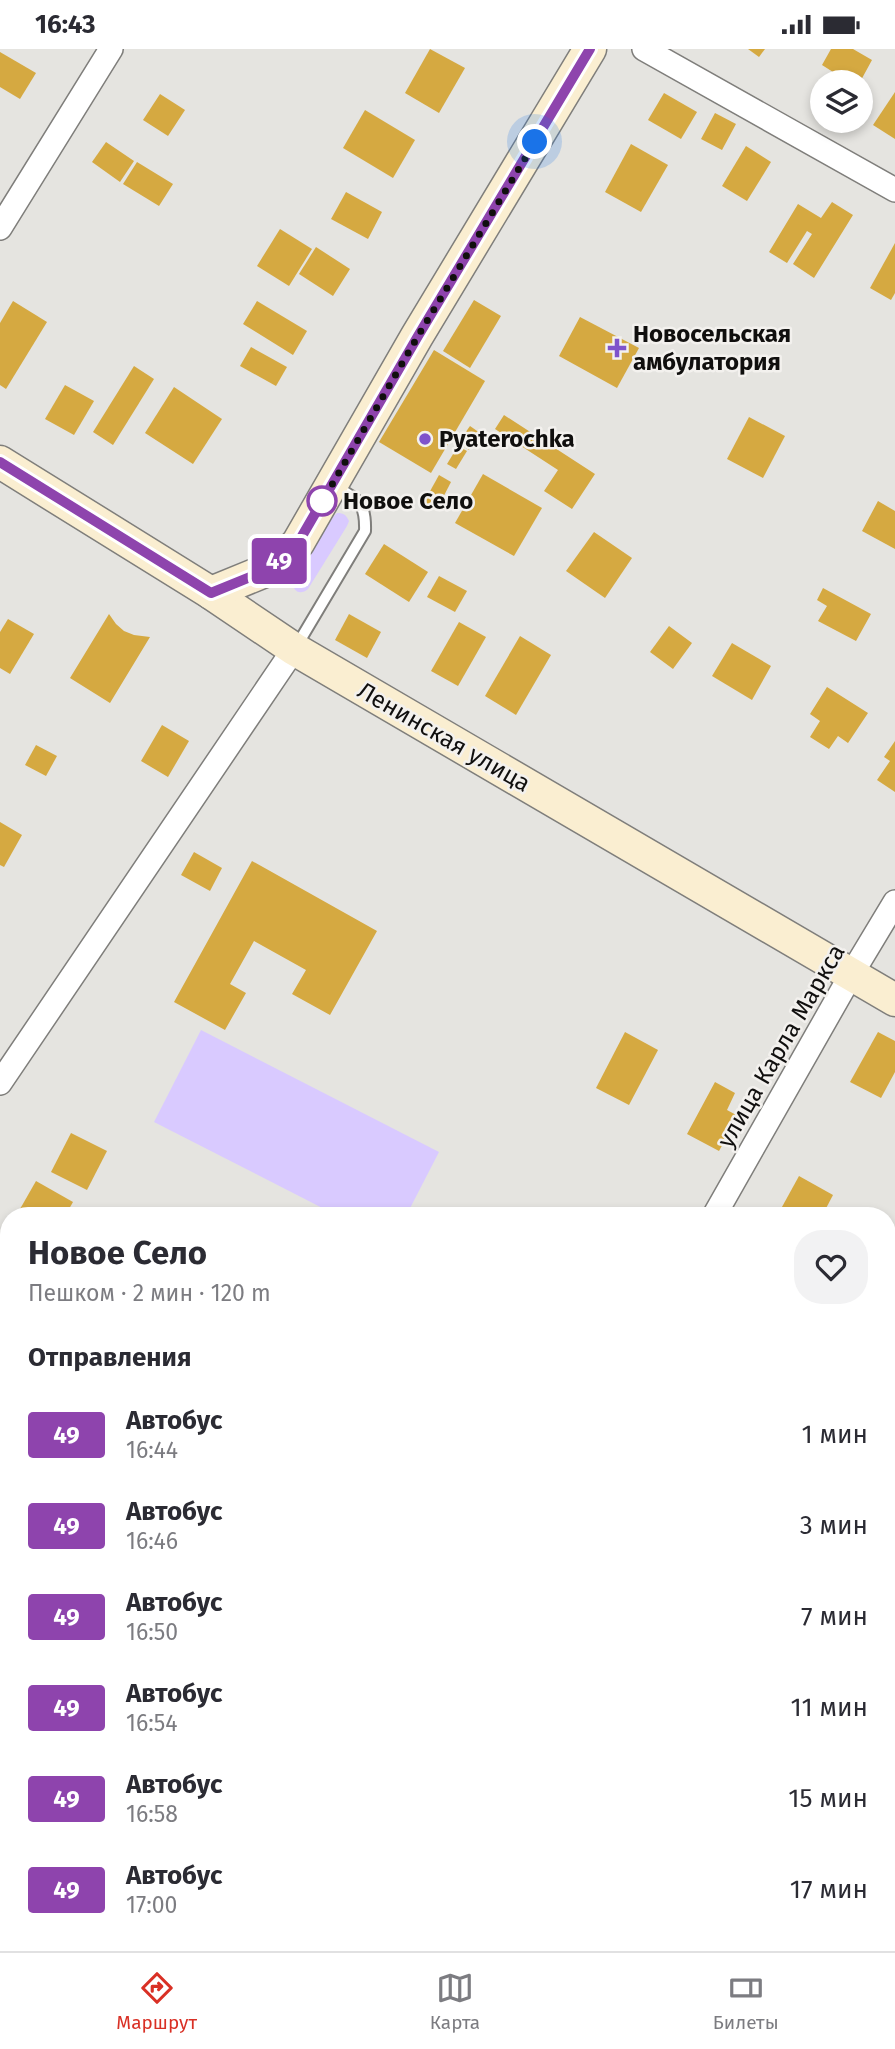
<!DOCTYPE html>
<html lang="ru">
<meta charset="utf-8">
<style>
:root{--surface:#fff;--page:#f2f2f3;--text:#2b2b33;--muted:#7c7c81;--line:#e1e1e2;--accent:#d93025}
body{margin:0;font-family:"Fira Sans",sans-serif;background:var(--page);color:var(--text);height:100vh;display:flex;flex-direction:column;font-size:26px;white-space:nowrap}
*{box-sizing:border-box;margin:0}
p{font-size:23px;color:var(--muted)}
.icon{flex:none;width:38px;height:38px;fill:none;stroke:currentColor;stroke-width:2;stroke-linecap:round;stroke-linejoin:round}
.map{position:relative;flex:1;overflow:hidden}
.details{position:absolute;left:0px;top:1158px;width:896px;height:744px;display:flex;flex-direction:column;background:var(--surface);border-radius:28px 28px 0 0;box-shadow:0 4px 10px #0003}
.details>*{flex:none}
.badge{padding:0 14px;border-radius:5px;font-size:24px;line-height:46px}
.tools{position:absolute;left:810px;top:21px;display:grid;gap:14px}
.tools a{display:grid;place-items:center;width:63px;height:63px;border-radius:50%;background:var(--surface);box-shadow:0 4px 10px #0003;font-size:35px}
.you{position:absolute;width:35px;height:35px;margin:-18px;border:5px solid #fff;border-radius:50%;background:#1a73e8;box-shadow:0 0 0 10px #1a73e833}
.map>.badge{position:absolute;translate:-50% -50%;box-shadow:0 0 0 4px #fff}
h2{padding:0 28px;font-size:26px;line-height:63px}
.round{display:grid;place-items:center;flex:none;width:74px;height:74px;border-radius:28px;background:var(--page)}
.head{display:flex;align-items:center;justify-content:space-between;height:119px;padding:0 28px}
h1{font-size:33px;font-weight:700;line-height:52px}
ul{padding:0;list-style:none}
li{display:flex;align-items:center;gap:21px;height:91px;padding:0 28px}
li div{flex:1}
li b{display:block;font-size:26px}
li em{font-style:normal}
li .badge{min-width:77px;font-weight:700;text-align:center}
.status{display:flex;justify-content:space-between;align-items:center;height:49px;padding:0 35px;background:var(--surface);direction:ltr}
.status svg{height:19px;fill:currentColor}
.tab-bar{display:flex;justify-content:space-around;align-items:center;height:98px;border-top:2px solid var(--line);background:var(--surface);font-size:19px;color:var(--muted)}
.tab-bar a{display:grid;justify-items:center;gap:4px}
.tab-bar .current{color:var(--accent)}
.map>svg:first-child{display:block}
</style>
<div class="status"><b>16:43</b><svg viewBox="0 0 49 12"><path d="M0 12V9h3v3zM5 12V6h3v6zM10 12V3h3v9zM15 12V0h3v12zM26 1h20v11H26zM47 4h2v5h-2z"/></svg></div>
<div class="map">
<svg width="895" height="1902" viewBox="0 0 895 1902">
<rect width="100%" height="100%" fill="#e5e4e0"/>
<!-- green -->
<g fill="#d9caff">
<path d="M337 464C344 464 346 466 349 472L347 477 308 540C300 547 291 542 294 531L333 468Z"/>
<path d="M201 981 439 1103 406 1167H338L154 1073Z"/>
<path d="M0 1779 9 1786V1894H98L107 1902H0Z"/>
</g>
<!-- building -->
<g fill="#d5a941">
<path d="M430 0 465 19 439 64 405 44Z"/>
<path d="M748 0H765L759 8Z"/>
<path d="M831 0H853L872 11 860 33H827L833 23 822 16Z"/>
<path d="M0 3 36 24 20 50 0 38Z"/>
<path d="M895 43V90L873 76Z"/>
<path d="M664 44 697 63 681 90 648 71Z"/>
<path d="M160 45 185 61 168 87 143 71Z"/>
<path d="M365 61 415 91 393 129 343 99Z"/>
<path d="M715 64 736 75 722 101 701 90Z"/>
<path d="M106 93 134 112 120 133 92 113Z"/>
<path d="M631 95 668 116 641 163 605 143Z"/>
<path d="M746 97 771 113 747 152 722 137Z"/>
<path d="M137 113 173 135 159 157 123 135Z"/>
<path d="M346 143 382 163 368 190 331 170Z"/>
<path d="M832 153 853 166 814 229 793 215 812 185 807 182 787 214 769 203 798 155 821 169Z"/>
<path d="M280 180 312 200 289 237 257 217Z"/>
<path d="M895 194V244L891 251 870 239Z"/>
<path d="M316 198 350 220 333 247 299 225Z"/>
<path d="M474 251 501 267 470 319 443 302Z"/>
<path d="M13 252 47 273 6 340 0 336V274Z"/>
<path d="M257 252 307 282 293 306 243 275Z"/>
<path d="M580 268 639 299 617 339 559 307Z"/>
<path d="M251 298 287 318 276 337 240 317Z"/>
<path d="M434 301 485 332 431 424 379 393Z"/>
<path d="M134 317 154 330 113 396 93 383Z"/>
<path d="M65 336 94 352 74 386 45 370Z"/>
<path d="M174 338 222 370 193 415 145 384Z"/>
<path d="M504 366 595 425 572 460 544 442 558 421 495 380Z"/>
<path d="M749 368 785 387 763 429 727 410Z"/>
<path d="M470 377 480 384 469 401 458 394Z"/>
<path d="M458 397 467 402 456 420 447 415Z"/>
<path d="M483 425 542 459 514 507 455 474Z"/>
<path d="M439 426 451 433 437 460 424 453Z"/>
<path d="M878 452 895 462V500L862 482Z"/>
<path d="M594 483 632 509 605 549 566 522Z"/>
<path d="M384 495 428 523 409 553 365 525Z"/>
<path d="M439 527 467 542 455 563 427 548Z"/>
<path d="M823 539 871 565 856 592 818 572 827 557 817 551Z"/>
<path d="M109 565 116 575 124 582 134 586 150 588 110 654 70 629Z"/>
<path d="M349 565 381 583 367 609 335 591Z"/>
<path d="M8 570 34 585 10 625 0 619V583Z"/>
<path d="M459 573 486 588 458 637 431 622Z"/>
<path d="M669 577 692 594 673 620 650 603Z"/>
<path d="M520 587 551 606 516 666 485 647Z"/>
<path d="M732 594 771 617 752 651 712 627Z"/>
<path d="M827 638 868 664 848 694 838 687 829 700 810 688 820 672 810 665Z"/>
<path d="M162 676 189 692 168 728 141 712Z"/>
<path d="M895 692V743L877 731 890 712 884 708Z"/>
<path d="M36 696 57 707 46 727 25 716Z"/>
<path d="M0 773 22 786 4 818 0 816Z"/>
<path d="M194 803 222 819 210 842 181 826Z"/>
<path d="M252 812 377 882 330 966 292 945 306 921 254 892 230 935 246 944 225 981 174 953Z"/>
<path d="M625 983 658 1001 629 1056 596 1039Z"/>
<path d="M878 983 895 992V1023L881 1049 850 1033Z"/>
<path d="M715 1033 735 1044 727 1061 738 1067 719 1102 687 1085Z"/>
<path d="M71 1084 107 1102 87 1141 51 1123Z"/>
<path d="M799 1127 833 1146 822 1167H777Z"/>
<path d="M36 1132 73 1153 65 1167H16Z"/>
<path d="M623 1159 638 1167H619Z"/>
<path d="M895 1410V1429L887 1430V1412Z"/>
<path d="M0 1484 9 1489V1501L0 1517Z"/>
<path d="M887 1634 895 1639V1668L887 1680Z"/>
<path d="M895 1773V1819L887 1814V1786Z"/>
<path d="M338 1894 354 1902H334Z"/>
<path d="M576 1894H621L616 1902H582L574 1897Z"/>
<path d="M702 1894H722L736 1902H697Z"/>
</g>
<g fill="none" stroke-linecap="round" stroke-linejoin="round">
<!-- lane casing -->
<g stroke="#7f7e7b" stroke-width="14">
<path id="lane" d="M296 598 365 482C366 451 357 451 333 436"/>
</g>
<!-- street casing -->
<g stroke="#7f7e7b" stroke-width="26">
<g id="street">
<path d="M644 0 895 141"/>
<path d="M0 179 111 0"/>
<path d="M0 1034 294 600"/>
<path d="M714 1167 851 926 895 853"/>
<path d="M0 1222 9 1227"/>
<path d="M887 1569 895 1557"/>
<path d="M0 1609 9 1615"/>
<path d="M887 1725 895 1730"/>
<path d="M465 1894 480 1902"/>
<path d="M670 1902 675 1894"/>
</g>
</g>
<!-- secondary casing -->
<g stroke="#7f7e7b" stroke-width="35">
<g id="secondary">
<path d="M0 413 211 544 294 600 895 951"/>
<path d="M211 544 272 519 298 494 417 287 590 0"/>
</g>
</g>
<!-- lane -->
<use href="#lane" stroke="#fff" stroke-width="10"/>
<!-- street -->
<use href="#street" stroke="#fff" stroke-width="23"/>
<!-- secondary -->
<use href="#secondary" stroke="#faeed1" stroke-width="32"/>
</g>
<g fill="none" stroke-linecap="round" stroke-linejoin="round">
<!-- line casing -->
<g stroke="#fff" stroke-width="16">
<path id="line" d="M0 413 211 544 272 519 298 494 418 287 590 0"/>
</g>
<!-- line -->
<use href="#line" stroke="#8e44ad" stroke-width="10"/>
<!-- walk -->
<path stroke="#100f0e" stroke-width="7" stroke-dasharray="0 12.6" d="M322 452 318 460 418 287 535 93"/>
</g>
<!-- markers -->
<g fill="#7f53cb" stroke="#f3f1ee" stroke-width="2.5">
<path d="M613.5 288.5h7v7h7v7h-7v7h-7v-7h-7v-7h7z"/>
<circle cx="425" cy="390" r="7"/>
</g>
<circle fill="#fff" stroke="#8e44ad" stroke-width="3.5" cx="322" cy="452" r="14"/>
<g text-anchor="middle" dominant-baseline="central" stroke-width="5" stroke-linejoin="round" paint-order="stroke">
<!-- poi labels -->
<g font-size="24" font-weight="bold" fill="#100f0e" stroke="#f3f1ee" text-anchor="start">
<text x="633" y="285">Новосельская<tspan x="633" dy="28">амбулатория</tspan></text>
<text x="439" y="390">Pyaterochka</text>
</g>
<!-- stop labels -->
<g font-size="24" font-weight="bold" fill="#100f0e" stroke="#f3f1ee" text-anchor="start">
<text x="343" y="452">Новое Село</text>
</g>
<!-- street labels -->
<g font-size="24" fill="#100f0e" stroke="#f3f1ee">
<text transform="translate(444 688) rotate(30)">Ленинская улица</text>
<text transform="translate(781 997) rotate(-60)">улица Карла Маркса</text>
</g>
</g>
</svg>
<div class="tools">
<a><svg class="icon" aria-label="layers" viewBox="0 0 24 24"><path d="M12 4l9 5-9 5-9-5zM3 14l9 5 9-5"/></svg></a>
</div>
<div class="you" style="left:535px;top:93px"></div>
<b class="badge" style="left:279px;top:512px;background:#8e44ad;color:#fff">49</b>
<section class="details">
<div class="head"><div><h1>Новое Село</h1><p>Пешком · 2 мин · 120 m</p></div><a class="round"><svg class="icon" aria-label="heart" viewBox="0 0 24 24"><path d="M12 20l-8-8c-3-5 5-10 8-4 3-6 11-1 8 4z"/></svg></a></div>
<h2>Отправления</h2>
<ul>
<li><span class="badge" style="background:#8e44ad;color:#fff">49</span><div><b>Автобус</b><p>16:44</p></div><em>1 мин</em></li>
<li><span class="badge" style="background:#8e44ad;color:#fff">49</span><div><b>Автобус</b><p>16:46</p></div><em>3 мин</em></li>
<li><span class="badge" style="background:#8e44ad;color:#fff">49</span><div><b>Автобус</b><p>16:50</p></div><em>7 мин</em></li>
<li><span class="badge" style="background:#8e44ad;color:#fff">49</span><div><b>Автобус</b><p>16:54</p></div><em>11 мин</em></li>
<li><span class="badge" style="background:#8e44ad;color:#fff">49</span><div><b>Автобус</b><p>16:58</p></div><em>15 мин</em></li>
<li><span class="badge" style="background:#8e44ad;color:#fff">49</span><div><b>Автобус</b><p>17:00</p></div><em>17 мин</em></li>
</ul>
</section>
</div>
<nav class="tab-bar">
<a class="current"><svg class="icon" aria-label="directions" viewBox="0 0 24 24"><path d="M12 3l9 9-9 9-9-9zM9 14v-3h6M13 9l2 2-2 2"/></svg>Маршрут</a>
<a><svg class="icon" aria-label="map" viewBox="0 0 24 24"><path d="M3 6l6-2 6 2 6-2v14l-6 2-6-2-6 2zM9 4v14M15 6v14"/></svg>Карта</a>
<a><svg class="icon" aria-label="tickets" viewBox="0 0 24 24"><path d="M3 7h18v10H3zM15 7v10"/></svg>Билеты</a>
</nav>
